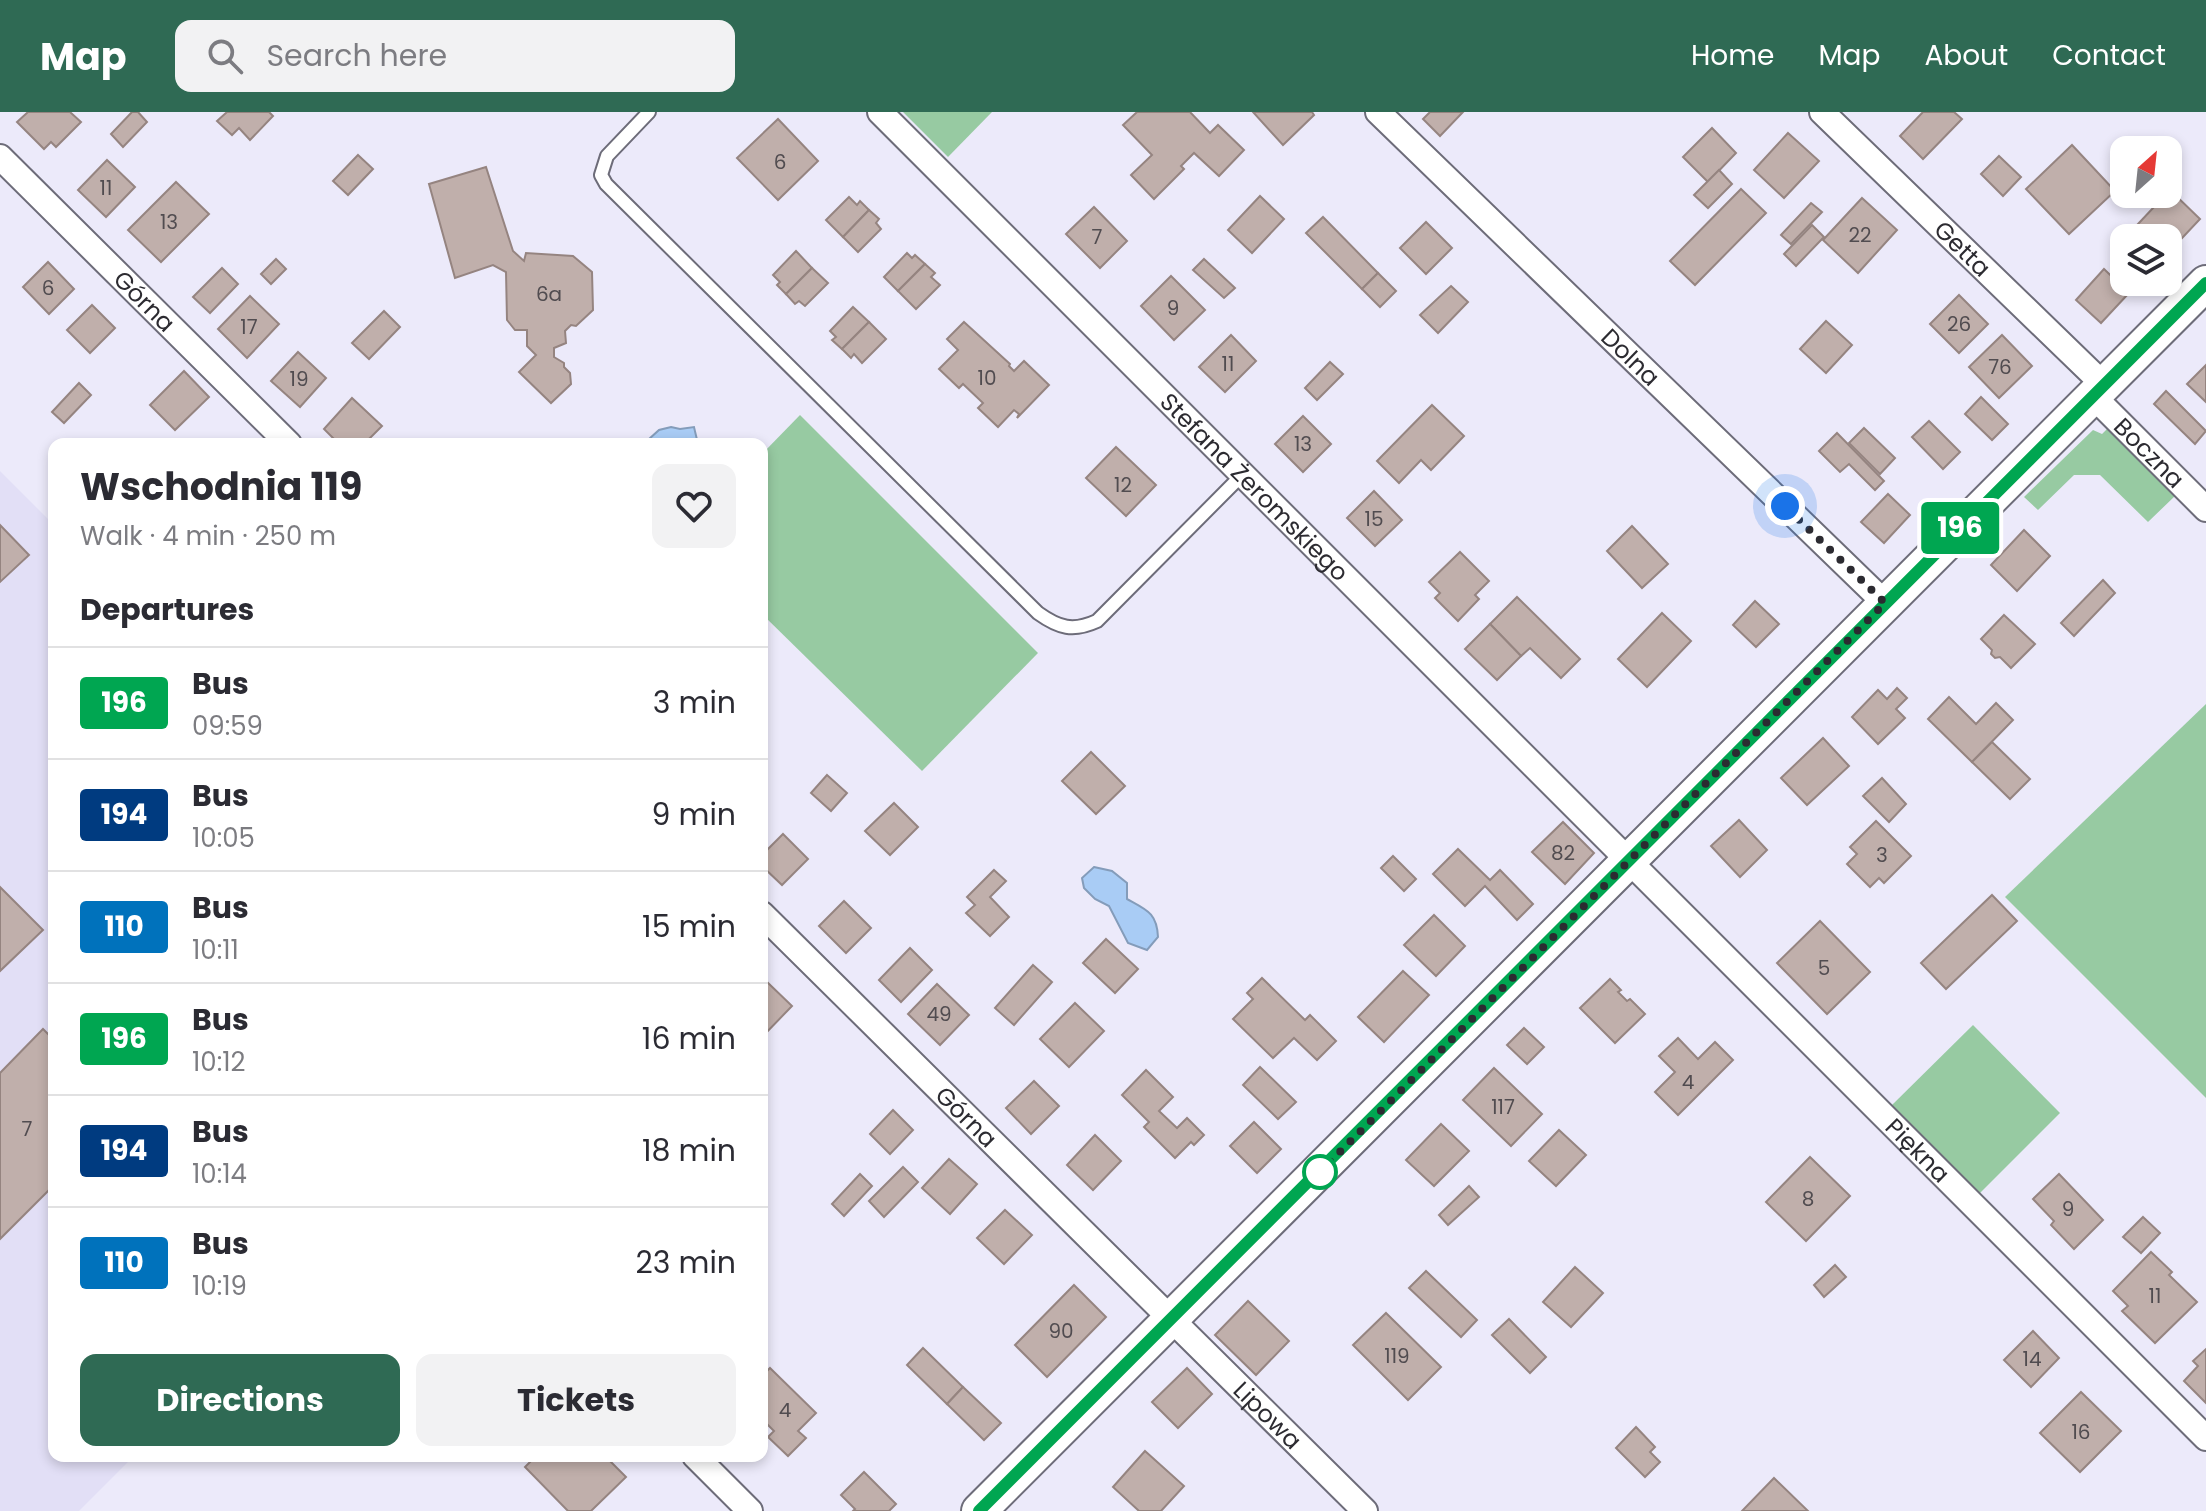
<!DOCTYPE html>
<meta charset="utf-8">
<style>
:root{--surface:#fff;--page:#f2f2f3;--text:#2b2b33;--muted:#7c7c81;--line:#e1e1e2;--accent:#2f6a54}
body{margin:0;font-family:Poppins,sans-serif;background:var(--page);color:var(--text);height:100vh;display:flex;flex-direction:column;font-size:30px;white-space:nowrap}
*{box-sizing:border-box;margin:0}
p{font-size:26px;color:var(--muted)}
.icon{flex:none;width:44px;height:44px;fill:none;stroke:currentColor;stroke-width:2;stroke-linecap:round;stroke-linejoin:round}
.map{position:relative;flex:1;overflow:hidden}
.details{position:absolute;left:48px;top:326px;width:720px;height:1024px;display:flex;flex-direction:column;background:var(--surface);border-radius:16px;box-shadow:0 4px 12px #0003}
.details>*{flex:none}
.badge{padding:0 16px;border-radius:6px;font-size:28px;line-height:52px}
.needle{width:52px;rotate:27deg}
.fabs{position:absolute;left:2110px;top:24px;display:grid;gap:16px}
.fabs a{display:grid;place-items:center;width:72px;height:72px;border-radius:16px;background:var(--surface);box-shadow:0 4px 12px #0003;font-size:40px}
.you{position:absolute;width:40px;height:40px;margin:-20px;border:6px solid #fff;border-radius:50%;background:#1a73e8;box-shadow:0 0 0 12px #1a73e833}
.map>.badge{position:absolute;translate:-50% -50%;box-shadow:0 0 0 4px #fff}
h2{padding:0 32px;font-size:30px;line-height:72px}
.round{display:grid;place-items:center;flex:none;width:84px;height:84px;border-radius:16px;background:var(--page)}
.overview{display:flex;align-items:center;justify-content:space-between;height:136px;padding:0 32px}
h1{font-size:38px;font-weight:700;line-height:60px}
.cta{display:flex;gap:16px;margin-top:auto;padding:16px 32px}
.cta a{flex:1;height:92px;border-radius:16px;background:var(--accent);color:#fff;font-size:32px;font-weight:700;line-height:92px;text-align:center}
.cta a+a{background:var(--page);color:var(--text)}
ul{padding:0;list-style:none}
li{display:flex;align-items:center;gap:24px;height:112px;padding:0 32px;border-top:2px solid var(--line)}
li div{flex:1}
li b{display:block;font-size:30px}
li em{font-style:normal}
li .badge{min-width:88px;font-weight:700;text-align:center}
header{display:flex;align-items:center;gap:48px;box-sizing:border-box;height:112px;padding:0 40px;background:var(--accent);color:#fff}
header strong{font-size:38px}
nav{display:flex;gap:44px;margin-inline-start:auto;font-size:28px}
.search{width:560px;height:72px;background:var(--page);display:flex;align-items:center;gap:20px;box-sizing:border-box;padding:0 28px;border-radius:16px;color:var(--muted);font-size:30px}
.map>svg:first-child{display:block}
</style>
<header>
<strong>Map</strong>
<div class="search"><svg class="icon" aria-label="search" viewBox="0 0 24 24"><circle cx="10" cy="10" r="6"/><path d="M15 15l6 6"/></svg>Search here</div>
<nav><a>Home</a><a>Map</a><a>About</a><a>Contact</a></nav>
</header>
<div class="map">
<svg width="2206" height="1399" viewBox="0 0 2206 1399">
<rect width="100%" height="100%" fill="#eceafa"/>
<!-- built -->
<path fill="#e2dff6" d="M0 359 54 413V1344H134L79 1399H0Z"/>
<!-- green -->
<g fill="#97caa2">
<path d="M903 0H992L948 45Z"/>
<path d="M800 303 1038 541 922 659 762 502V342Z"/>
<path d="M2107 317 2175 384 2148 410 2100 363H2074L2038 398 2024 385 2093 318 2102 322Z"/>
<path d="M2206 592V986L2005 785Z"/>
<path d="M1973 913 2060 1001 1978 1083 1891 994Z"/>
</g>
<!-- water -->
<g fill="#a9ccf5" stroke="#849cba" stroke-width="2">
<path d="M671 315 680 317 694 315 698 332H648V328L659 318Z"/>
<path d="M1094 755 1112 759 1127 771V787C1147 798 1157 801 1158 825L1147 838 1128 831 1109 794 1095 787 1084 776 1082 766Z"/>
</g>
<!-- building -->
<g fill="#c0afab" stroke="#958480" stroke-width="2">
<path d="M28 0H70L81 10 56 35 51 30 44 37 17 10Z"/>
<path d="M132 0H138L147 10 123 35 111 22Z"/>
<path d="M227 0H269L273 4 250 28 239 16 232 23 217 9Z"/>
<path d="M1137 0H1190L1210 21 1218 13 1244 38 1219 64 1194 41 1181 54 1184 57 1154 87 1131 63 1152 43 1123 13Z"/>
<path d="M1253 0H1312L1314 3 1283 33Z"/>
<path d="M1430 0H1463L1440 24 1423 7Z"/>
<path d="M1923 0H1954L1962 7 1923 47 1900 24Z"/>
<path d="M778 7 818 49 778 88 737 46Z"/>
<path d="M1712 16 1736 41 1708 70 1683 45Z"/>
<path d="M1788 21 1819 49 1784 86 1754 58Z"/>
<path d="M2072 33 2115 79 2069 122 2026 77Z"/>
<path d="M358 43 373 57 348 83 333 69Z"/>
<path d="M1999 44 2021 65 2003 84 1981 62Z"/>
<path d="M107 48 135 75 106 105 78 78Z"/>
<path d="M486 55 513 139 524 149 526 141 573 144 592 160 593 198 576 214 571 213 565 219 566 231 554 236V245L564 251V255L570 261 571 272 551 291 519 260 536 243 527 234V218H515L507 208 506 160 493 153 455 166 429 72Z"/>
<path d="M1719 58 1732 72 1708 96 1694 83Z"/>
<path d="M176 70 209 102 161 150 128 118Z"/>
<path d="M1741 77 1766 101 1695 173 1670 149Z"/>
<path d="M2170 78 2200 107 2168 141V126H2153L2138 112Z"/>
<path d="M1260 84 1284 107 1252 141 1228 118Z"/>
<path d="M849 85 857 93 860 89 869 98 843 125 826 108Z"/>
<path d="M1862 86 1897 118 1858 161 1823 128Z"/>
<path d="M1811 91 1822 100 1791 132 1781 123Z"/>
<path d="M1094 95 1127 129 1100 156 1066 122Z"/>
<path d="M869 98 879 107 876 111 881 117 858 140 843 125Z"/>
<path d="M1323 105 1378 161 1362 177 1306 121Z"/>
<path d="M1426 110 1452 136 1426 162 1400 136Z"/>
<path d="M1812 113 1824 125 1796 154 1784 142Z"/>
<path d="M796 139 812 156 786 182 777 173 780 170 773 163Z"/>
<path d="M907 141 912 146 915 143 925 152 898 179 884 165Z"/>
<path d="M276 147 286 157 271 172 261 162Z"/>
<path d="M1204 147 1235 176 1224 186 1193 158Z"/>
<path d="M48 150 74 177 49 202 23 175Z"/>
<path d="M925 152 935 161 931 165 940 173 916 197 898 179Z"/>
<path d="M222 156 238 172 210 201 193 185Z"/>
<path d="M812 156 828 171 805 194 799 189 795 192 786 182Z"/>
<path d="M2104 157 2129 181 2101 211 2076 188Z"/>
<path d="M1378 161 1396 179 1380 195 1362 177Z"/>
<path d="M1171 164 1205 198 1174 228 1141 194Z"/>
<path d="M1451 174 1468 190 1438 221 1420 203Z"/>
<path d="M1959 183 1988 212 1959 241 1930 212Z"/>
<path d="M250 184 279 212 247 246 218 217Z"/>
<path d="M92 193 115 216 90 241 67 218Z"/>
<path d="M853 195 869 210 842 237 832 228 836 225 830 219Z"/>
<path d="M384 199 400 215 369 247 352 231Z"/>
<path d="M1826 209 1852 233 1826 261 1800 237Z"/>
<path d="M869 210 886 227 862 251 854 242 851 246 842 237Z"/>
<path d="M964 210 1010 252 1009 254 1014 259 1024 249 1049 273 1017 306 1019 302 1014 298 998 315 978 296 983 291 963 272 959 276 939 257 958 238 947 227Z"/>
<path d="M1231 223 1256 249 1225 280 1199 255Z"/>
<path d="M2002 223 2032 254 1999 286 1969 255Z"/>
<path d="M298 240 326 266 300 295 271 269Z"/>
<path d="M1330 250 1343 262 1317 288 1305 276Z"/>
<path d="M2206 253V290L2187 272Z"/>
<path d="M184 259 209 285 175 318 150 293Z"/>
<path d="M79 271 91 283 64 311 52 300Z"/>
<path d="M2166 279 2206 319 2195 332 2154 292Z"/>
<path d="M1981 285 2008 312 1992 328 1965 302Z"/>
<path d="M352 286 382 314 364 332H339L324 317Z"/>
<path d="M1432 293 1464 324 1431 358 1421 348 1399 371 1377 349Z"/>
<path d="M1303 304 1331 332 1303 360 1275 332Z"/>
<path d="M1929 309 1960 340 1943 357 1912 325Z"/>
<path d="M1864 316 1895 346 1880 362 1849 331Z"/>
<path d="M1837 321 1884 369 1875 378 1849 352 1840 360 1819 339Z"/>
<path d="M1116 335 1156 373 1126 404 1086 366Z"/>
<path d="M1374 379 1402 408 1375 434 1347 406Z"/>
<path d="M1888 382 1910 403 1884 431 1861 410Z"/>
<path d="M0 413 29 443 0 470Z"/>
<path d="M1632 414 1668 452 1642 476 1607 439Z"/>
<path d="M2024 418 2050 444 2017 479 1991 453Z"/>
<path d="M1460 440 1489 469 1475 483 1479 487 1458 509 1435 486 1440 481 1429 470Z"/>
<path d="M2103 468 2115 481 2074 524 2061 511Z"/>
<path d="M1517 485 1580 547 1561 566 1530 536 1521 544 1490 512Z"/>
<path d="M1755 489 1779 512 1756 535 1733 513Z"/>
<path d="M1662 501 1691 529 1647 575 1618 547Z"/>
<path d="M2004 503 2035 532 2011 556 2000 545 1995 546 1991 542 1992 538 1981 527Z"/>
<path d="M1490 512 1521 544 1497 568 1465 537Z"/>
<path d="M1897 576 1907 586 1896 597 1905 606 1878 632 1852 605 1878 578 1887 587Z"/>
<path d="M1949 585 1976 612 1996 591 2013 608 1972 650 1928 607Z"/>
<path d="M1823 626 1849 654 1807 693 1781 666Z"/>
<path d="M1992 630 2030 667 2010 687 1972 650Z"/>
<path d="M1091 640 1125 674 1096 702 1062 669Z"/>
<path d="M827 663 847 681 831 699 811 681Z"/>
<path d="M1882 666 1906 692 1889 710 1863 684Z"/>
<path d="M894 691 918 715 890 743 865 719Z"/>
<path d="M1739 708 1767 738 1740 765 1711 734Z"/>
<path d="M1876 709 1911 744 1884 771 1879 766 1870 775 1847 752 1857 742 1850 735Z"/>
<path d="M1563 710 1594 741 1565 772 1532 740Z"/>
<path d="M783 722 808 747 782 773 762 754V743Z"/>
<path d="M1458 737 1490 768 1500 758 1533 792 1517 808 1485 774 1465 794 1433 762Z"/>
<path d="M1393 744 1416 767 1404 779 1381 756Z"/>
<path d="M994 758 1006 769 990 785 1009 805 990 824 966 801 975 793 967 785Z"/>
<path d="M0 775 43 818 0 859Z"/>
<path d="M1992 783 2017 809 1946 877 1921 851Z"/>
<path d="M844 789 871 816 846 841 819 814Z"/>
<path d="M1434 803 1465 834 1436 864 1404 833Z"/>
<path d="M1820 809 1870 860 1827 902 1777 851Z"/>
<path d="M1106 827 1138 857 1115 881 1083 851Z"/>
<path d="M910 836 932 858 901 890 879 868Z"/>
<path d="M1033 853 1052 870 1014 913 995 896Z"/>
<path d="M1403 859 1429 883 1384 930 1358 905Z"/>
<path d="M1262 866 1305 908 1310 903 1336 929 1317 948 1294 926 1273 946 1233 907 1253 887 1247 881Z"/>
<path d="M1610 867 1621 878 1618 880 1627 889 1630 887 1645 902 1615 931 1580 896Z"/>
<path d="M765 868 792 894 762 925V871Z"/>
<path d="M937 872 969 903 940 933 908 902Z"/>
<path d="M1075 891 1104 919 1069 955 1040 927Z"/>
<path d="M1524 916 1544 935 1527 952 1507 933Z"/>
<path d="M43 917 54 928V1073L0 1127V961Z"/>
<path d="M1678 926 1698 947 1715 930 1733 948 1678 1003 1655 980 1675 960 1659 944Z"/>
<path d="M1260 955 1296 990 1278 1007 1243 973Z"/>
<path d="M1494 956 1542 1002 1511 1034 1463 988Z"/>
<path d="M1146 958 1173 985 1159 999 1177 1016 1187 1006 1204 1023 1194 1033 1191 1030 1175 1046 1144 1015 1149 1010 1122 983Z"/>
<path d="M1034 969 1059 994 1031 1022 1006 996Z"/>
<path d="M893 998 913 1018 890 1042 870 1022Z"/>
<path d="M1254 1010 1281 1037 1257 1061 1230 1034Z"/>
<path d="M1441 1012 1469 1039 1434 1074 1406 1048Z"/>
<path d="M1559 1018 1586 1043 1556 1074 1529 1049Z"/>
<path d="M1095 1023 1121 1049 1093 1078 1067 1053Z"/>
<path d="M1810 1045 1850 1084 1806 1129 1766 1090Z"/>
<path d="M949 1047 977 1072 950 1102 922 1076Z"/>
<path d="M903 1055 918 1070 884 1105 869 1089Z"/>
<path d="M860 1062 872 1074 844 1104 832 1092Z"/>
<path d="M2059 1062 2103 1108 2074 1137 2051 1113 2054 1109 2033 1087Z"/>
<path d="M1469 1074 1479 1085 1448 1113 1439 1103Z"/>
<path d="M1005 1098 1032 1123 1004 1152 977 1126Z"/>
<path d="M2143 1105 2160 1121 2141 1141 2123 1125Z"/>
<path d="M2151 1140 2172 1160 2169 1163 2197 1190 2155 1231 2122 1199 2128 1194 2113 1179Z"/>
<path d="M1835 1153 1846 1165 1824 1185 1814 1173Z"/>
<path d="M1575 1155 1603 1181 1571 1215 1543 1190Z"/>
<path d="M1426 1159 1477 1208 1461 1225 1409 1176Z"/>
<path d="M1074 1173 1106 1205 1047 1265 1015 1233Z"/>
<path d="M1248 1189 1289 1229 1256 1263 1215 1223Z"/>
<path d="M1386 1201 1441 1255 1408 1288 1353 1233Z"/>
<path d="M1509 1207 1546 1245 1530 1261 1492 1223Z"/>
<path d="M2033 1219 2059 1246 2031 1275 2004 1248Z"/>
<path d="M923 1236 963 1275 947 1292 907 1253Z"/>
<path d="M2206 1237V1291L2184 1269 2198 1254 2193 1249Z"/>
<path d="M770 1256 816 1301 798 1319 806 1326 788 1344 768 1325 774 1319 762 1307V1264Z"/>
<path d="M1187 1256 1212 1282 1178 1316 1152 1290Z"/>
<path d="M963 1275 1001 1311 984 1328 947 1292Z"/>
<path d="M2081 1280 2121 1319 2080 1360 2040 1321Z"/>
<path d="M1636 1315 1655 1335 1650 1340 1660 1350 1645 1365 1616 1336Z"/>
<path d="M1145 1339 1184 1374 1161 1399H1139L1113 1375Z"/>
<path d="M536 1344H605L626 1365 591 1399H568L525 1355Z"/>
<path d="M864 1360 896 1392 889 1399H853L855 1397 841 1383Z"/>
<path d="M1774 1366 1808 1399H1742Z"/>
</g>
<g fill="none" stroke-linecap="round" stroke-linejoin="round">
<!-- lane casing -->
<g stroke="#6d6c79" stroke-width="16">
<path id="lane" d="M649 0 607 44 601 63 606 72 1038 501C1059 516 1073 520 1097 509L1243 362"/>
</g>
<!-- street casing -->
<g stroke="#6d6c79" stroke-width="28">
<g id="street">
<path id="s1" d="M880 0 2206 1326"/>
<path id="s2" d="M1378 0 1885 491"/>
<path id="s3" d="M1822 0 2104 273"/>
<path id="s4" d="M0 45 289 332"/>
<path id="s5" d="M2093 284 2206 397"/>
<path id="s6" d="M762 802 1365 1399"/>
<path d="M695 1344 750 1399"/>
</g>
</g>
<!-- secondary casing -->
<g stroke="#6d6c79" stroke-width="38">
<path id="secondary" d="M979 1399 2206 171"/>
</g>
<!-- lane -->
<use href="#lane" stroke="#fff" stroke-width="12"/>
<!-- street -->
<use href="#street" stroke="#fff" stroke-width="24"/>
<!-- secondary -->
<use href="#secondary" stroke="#fff" stroke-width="34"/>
</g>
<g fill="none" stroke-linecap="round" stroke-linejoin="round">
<!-- line casing -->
<g stroke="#fff" stroke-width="18">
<path id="line" d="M979 1399 2206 171"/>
</g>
<!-- line -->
<use href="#line" stroke="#00a651" stroke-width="12"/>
<!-- walk -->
<path stroke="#2c2b31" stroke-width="8" stroke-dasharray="0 14.4" d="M1320 1060 1885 491 1785 394"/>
</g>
<!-- markers -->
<circle fill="#fff" stroke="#00a651" stroke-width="4" cx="1320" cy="1060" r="16"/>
<g text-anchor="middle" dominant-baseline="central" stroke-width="7" stroke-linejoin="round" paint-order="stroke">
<!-- number labels -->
<g font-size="20" fill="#514c50">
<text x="780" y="50">6</text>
<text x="106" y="76">11</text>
<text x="169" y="110">13</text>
<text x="1860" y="123">22</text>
<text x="1097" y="125">7</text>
<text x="48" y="176">6</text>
<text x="549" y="182">6a</text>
<text x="1173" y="196">9</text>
<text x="1959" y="212">26</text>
<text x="249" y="215">17</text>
<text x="1228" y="252">11</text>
<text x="2000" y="255">76</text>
<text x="987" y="266">10</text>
<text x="299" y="267">19</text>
<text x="1303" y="332">13</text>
<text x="1123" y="373">12</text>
<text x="1374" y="407">15</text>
<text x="1563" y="741">82</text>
<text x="1882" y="743">3</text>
<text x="1824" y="856">5</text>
<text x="939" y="902">49</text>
<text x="1688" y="970">4</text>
<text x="1503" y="995">117</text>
<text x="27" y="1017">7</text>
<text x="1808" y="1087">8</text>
<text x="2068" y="1097">9</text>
<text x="2155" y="1184">11</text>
<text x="1061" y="1219">90</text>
<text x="1397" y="1244">119</text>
<text x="2032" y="1247">14</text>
<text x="785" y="1298">4</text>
<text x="2081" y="1320">16</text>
</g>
<!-- street labels -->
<g font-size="24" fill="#2c2b31" stroke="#eceafa">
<text stroke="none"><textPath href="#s3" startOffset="196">Getta</textPath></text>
<text stroke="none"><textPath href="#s4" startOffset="204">Górna</textPath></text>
<text stroke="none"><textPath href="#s2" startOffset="352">Dolna</textPath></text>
<text stroke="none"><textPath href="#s5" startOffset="80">Boczna</textPath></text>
<text stroke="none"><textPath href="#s1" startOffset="530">Stefana Żeromskiego</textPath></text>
<text stroke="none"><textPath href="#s6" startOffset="288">Górna</textPath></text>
<text stroke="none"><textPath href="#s1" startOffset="1468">Piękna</textPath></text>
<text stroke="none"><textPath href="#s6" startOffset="712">Lipowa</textPath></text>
</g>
</g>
</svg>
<div class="fabs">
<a><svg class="needle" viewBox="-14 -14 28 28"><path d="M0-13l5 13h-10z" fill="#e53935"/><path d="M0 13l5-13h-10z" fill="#7c7c81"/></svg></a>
<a><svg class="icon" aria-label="layers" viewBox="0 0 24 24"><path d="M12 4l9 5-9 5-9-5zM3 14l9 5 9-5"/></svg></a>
</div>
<div class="you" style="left:1785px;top:394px"></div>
<b class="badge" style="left:1960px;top:416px;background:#00a651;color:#fff">196</b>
<section class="details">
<div class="overview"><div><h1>Wschodnia 119</h1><p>Walk · 4 min · 250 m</p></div><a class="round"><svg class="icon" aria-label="heart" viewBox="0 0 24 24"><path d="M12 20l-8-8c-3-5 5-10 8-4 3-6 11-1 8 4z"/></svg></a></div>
<h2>Departures</h2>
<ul>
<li><span class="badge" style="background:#00a651;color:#fff">196</span><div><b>Bus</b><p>09:59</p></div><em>3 min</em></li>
<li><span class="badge" style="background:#003b80;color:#fff">194</span><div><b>Bus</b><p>10:05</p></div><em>9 min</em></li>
<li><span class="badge" style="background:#0072bc;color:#fff">110</span><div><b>Bus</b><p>10:11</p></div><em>15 min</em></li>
<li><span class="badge" style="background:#00a651;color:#fff">196</span><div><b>Bus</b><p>10:12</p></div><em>16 min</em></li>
<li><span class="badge" style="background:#003b80;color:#fff">194</span><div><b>Bus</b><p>10:14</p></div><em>18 min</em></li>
<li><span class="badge" style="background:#0072bc;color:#fff">110</span><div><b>Bus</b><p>10:19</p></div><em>23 min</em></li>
</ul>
<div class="cta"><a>Directions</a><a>Tickets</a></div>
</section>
</div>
